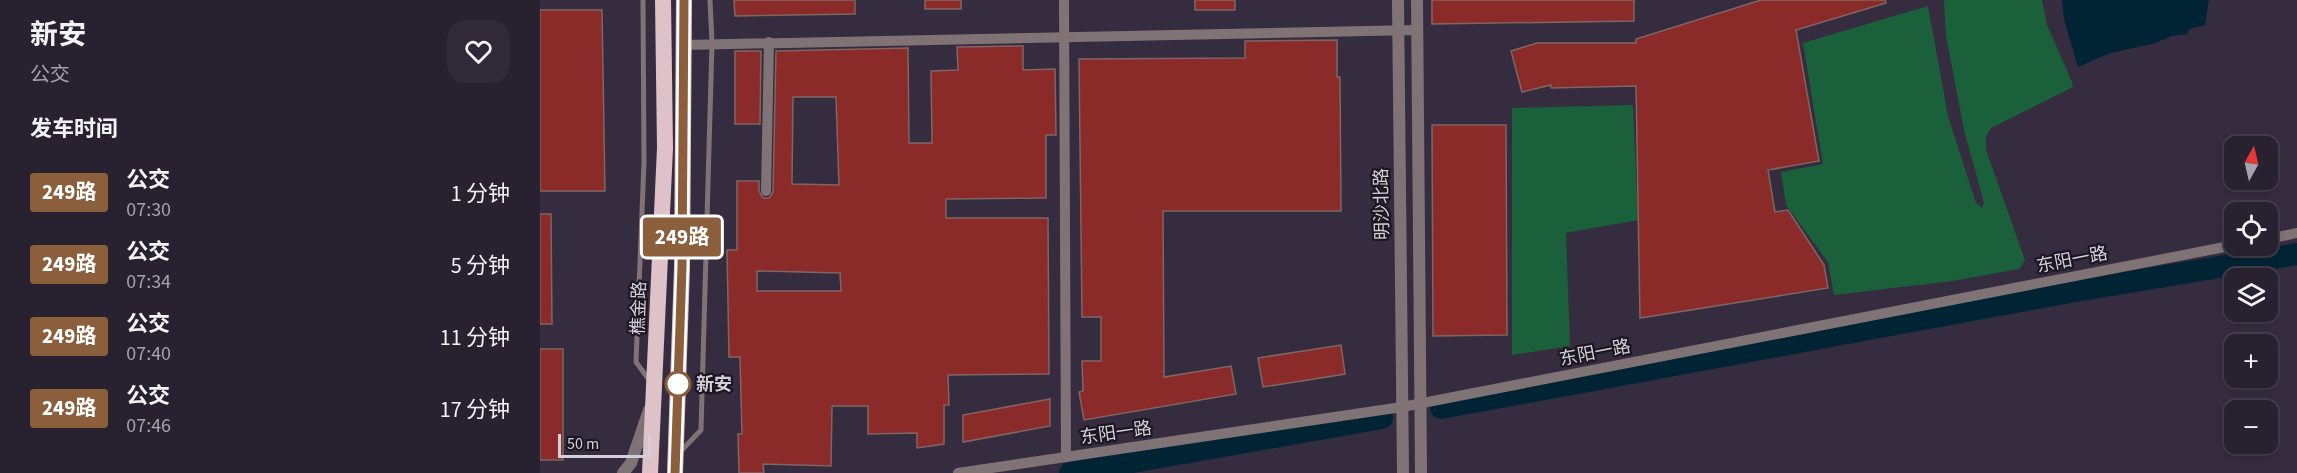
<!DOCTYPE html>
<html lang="zh">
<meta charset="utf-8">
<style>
:root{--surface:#282130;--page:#302938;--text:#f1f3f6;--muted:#a5a3ab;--line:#443e4c}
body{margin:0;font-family:"Source Sans 3","Noto Sans SC",sans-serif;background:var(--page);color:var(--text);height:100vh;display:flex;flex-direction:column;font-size:22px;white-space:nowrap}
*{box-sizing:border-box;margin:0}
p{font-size:20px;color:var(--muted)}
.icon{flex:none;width:33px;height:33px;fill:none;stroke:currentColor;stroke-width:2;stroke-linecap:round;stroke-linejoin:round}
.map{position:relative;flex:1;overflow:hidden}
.panel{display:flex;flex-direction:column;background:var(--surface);width:540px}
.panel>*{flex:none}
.badge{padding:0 12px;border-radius:4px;font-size:21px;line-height:39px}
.needle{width:39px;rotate:8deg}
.fabs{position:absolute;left:1684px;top:136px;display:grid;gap:12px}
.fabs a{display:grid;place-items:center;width:54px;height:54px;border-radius:12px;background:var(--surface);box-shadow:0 3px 9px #0003,0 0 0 2px var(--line);font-size:30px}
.scale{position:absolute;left:18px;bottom:15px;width:93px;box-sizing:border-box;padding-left:6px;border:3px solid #d4cfdb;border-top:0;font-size:16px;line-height:21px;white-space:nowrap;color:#d4cfdb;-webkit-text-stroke:4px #1b1720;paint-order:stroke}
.map>.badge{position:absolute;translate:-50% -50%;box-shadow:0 0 0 3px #fff}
h2{padding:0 30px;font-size:22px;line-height:54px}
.round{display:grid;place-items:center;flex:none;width:63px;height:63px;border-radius:18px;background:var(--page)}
.headline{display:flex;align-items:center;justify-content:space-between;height:102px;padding:0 30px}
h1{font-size:28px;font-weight:700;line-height:45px}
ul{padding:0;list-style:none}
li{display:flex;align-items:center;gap:18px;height:72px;padding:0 30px}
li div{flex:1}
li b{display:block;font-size:22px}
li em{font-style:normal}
li .badge{min-width:66px;font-weight:700;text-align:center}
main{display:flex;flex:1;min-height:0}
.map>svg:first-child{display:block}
</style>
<main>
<section class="panel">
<div class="headline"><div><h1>新安</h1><p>公交</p></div><a class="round"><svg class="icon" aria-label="heart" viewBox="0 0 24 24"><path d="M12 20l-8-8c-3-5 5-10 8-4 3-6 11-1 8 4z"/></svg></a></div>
<h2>发车时间</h2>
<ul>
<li><span class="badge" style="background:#8b5e3c;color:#fff">249路</span><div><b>公交</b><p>07:30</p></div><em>1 分钟</em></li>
<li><span class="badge" style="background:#8b5e3c;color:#fff">249路</span><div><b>公交</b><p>07:34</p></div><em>5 分钟</em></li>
<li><span class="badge" style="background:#8b5e3c;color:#fff">249路</span><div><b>公交</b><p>07:40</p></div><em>11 分钟</em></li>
<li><span class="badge" style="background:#8b5e3c;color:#fff">249路</span><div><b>公交</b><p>07:46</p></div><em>17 分钟</em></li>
</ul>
</section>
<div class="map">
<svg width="1757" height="473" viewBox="0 0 1757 473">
<rect width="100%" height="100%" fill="#362c40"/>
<!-- green -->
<g fill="#1a613b">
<path d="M1404 0H1502L1507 25 1532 82 1533 87 1451 128 1446 136V150L1485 260 1479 269 1412 281 1294 295 1288 262 1246 205 1241 172 1283 164 1263 43 1388 6 1408 116 1436 203 1442 208 1444 203 1424 130 1406 36Z"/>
<path d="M1093 105 1098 220 1026 233 1030 346 972 355V108Z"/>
</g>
<!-- water -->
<path fill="#002434" d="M1522 0H1669L1665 25 1649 29 1647 34 1632 36 1612 44 1570 53 1538 67 1524 19Z"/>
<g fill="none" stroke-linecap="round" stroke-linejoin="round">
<!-- river -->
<g stroke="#002434" stroke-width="22">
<path d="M901 408 1530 292 1757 254"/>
<path d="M530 473 842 418"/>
</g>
</g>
<!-- building -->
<g fill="#8a2b2a" stroke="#816563" stroke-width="1.5" fill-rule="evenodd">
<path d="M194 0H315V14L195 16Z"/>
<rect x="385" y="0" width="36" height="9"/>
<rect x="655" y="0" width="40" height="10"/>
<path d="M892 0H1094V21L892 24Z"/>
<path d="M1221 0H1345L1346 3 1256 30 1279 161 1228 170 1235 212 1248 210 1284 265 1288 288 1100 318 1096 86 1011 88V85L982 92 971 51 997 43H1096V39Z"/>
<path d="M0 10H62L65 191H0Z"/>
<path d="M797 40V77H800L801 211H623L624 377 691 366 696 394 544 420 539 392 543 391 542 361H561V317H542L539 59 705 58V41Z"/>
<path d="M483 46V70L515 69 516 135H506V198L406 199V218H508L509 374 408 375 409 405H404V444L377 448V433L328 434V406H292L291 466 223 464 224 473H199L198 434H202L200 357H189L187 250H197V181H219V191L223 198H229L233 192 236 51 368 48 369 143H392L391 71 418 70 417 47ZM253 97H296L299 185 252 184ZM217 271 300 273 301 291H217Z"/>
<path d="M195 51H221L220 124H195Z"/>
<path d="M892 125H966L967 335 893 336Z"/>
<path d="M0 214H11L12 324H0Z"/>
<path d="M801 345 805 374 723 387 718 358Z"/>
<rect x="0" y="349" width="23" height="111"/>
<path d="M510 399V426L423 442V415Z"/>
</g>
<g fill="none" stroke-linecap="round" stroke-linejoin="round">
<!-- service -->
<g stroke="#807376" stroke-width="5">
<path d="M103 0 104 162 96 362 110 381"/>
<path d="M140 452 161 430 172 43 170 0"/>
</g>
<!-- minor -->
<g stroke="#807376" stroke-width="10">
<path d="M524 0 526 457"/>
<path d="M144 45 877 30"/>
<path d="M226 191 229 42"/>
<path d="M1728 239 1757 233"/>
<path d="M418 473 862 407 1695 245"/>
</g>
<!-- tertiary -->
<g stroke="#807376" stroke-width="12">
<path d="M858 0 863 473"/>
<path d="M877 0 881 473"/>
<path d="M83 473 91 463 109 410"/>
</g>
<!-- trunk -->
<g stroke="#dfc2c8" stroke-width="16">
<path d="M110 473 125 148 123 0"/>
<path d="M135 473 142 267 144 0"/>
</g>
</g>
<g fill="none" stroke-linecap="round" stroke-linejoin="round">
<!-- line casing -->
<g stroke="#fff" stroke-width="14">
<path id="line" d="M135 473 142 267 144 0"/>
</g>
<!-- line -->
<use href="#line" stroke="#8b5e3c" stroke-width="9"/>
</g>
<!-- markers -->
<circle fill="#fff" stroke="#8b5e3c" stroke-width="3" cx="138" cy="384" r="12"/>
<g text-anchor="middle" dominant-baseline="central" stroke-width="4.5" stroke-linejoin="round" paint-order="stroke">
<!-- street labels -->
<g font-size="18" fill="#d4cfdb" stroke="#1b1720">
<text transform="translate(842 204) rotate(-91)">明沙北路</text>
<text transform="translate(1532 260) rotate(-11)">东阳一路</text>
<text transform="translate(99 308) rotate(-88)">樵金路</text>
<text transform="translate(1055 353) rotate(-11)">东阳一路</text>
<text transform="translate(576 433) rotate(-8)">东阳一路</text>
</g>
<!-- stop labels -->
<g font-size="18" font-weight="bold" fill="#d4cfdb" stroke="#1b1720" text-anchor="start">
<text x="156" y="384">新安</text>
</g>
</g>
</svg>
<div class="fabs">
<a><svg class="needle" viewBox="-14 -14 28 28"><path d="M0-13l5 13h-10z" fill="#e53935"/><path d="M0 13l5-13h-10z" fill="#a5a3ab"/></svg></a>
<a><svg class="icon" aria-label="locate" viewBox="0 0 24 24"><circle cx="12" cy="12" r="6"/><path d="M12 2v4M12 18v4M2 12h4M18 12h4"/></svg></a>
<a><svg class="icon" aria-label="layers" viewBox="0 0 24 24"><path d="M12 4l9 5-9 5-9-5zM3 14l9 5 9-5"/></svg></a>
<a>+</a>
<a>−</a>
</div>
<div class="scale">50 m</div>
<b class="badge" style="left:142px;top:237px;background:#8b5e3c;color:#fff">249路</b>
</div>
</main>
